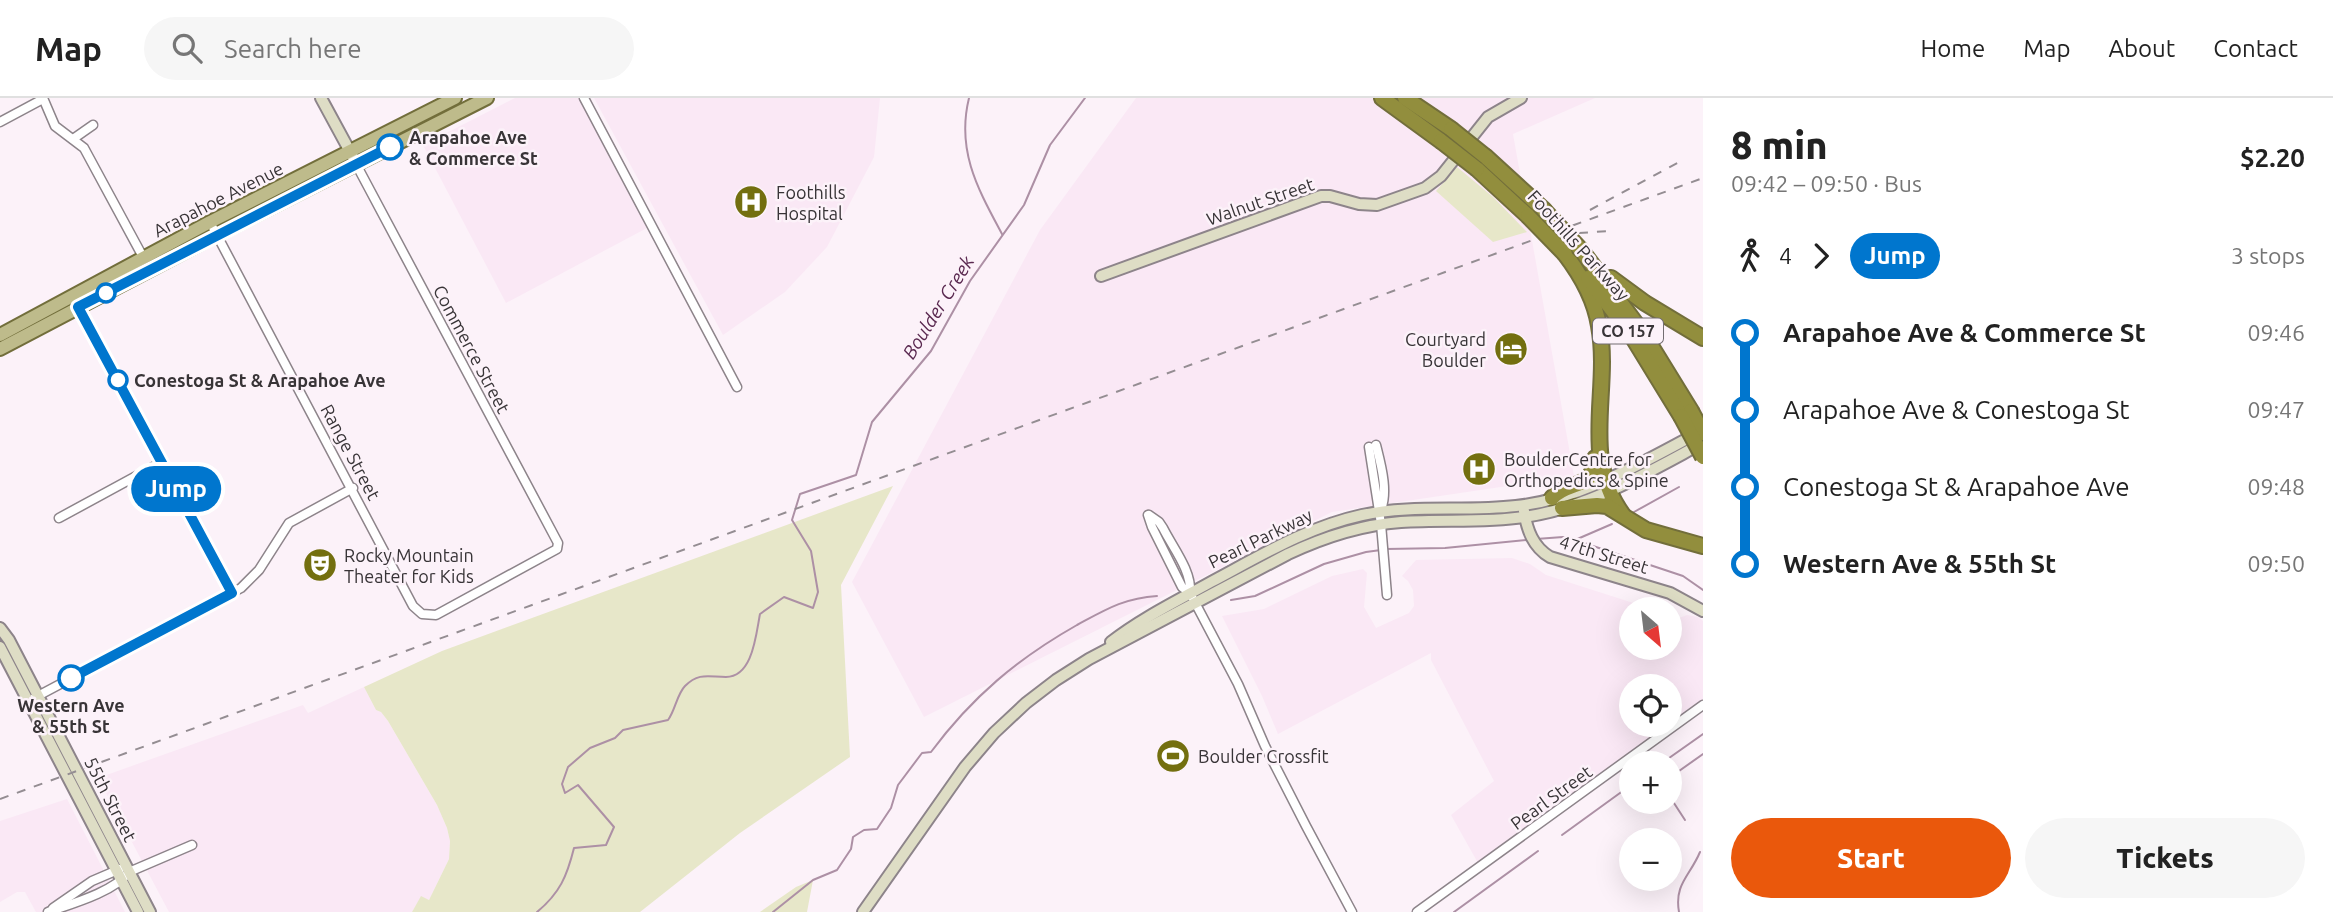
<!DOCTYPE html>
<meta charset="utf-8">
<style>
:root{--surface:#fff;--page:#f6f6f6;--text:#222;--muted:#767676;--line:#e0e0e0;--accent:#ea580c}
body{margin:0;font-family:Ubuntu,sans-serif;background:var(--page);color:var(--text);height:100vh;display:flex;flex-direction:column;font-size:26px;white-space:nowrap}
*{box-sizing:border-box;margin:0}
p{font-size:23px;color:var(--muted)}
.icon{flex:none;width:38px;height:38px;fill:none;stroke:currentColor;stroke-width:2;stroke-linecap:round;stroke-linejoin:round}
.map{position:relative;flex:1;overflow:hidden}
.drawer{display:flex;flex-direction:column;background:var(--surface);width:630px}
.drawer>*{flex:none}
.badge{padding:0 14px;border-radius:23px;font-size:24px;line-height:46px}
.needle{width:46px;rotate:152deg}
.buttons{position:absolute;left:1619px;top:499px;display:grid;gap:14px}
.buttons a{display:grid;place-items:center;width:63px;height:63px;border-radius:50%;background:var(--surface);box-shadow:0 7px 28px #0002;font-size:35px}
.map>.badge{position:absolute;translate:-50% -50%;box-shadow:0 0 0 4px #fff}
.legs{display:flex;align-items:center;gap:10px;height:77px;padding:0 28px;font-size:23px}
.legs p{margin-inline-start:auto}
.summary{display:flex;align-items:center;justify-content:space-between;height:119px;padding:0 28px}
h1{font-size:38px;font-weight:800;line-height:52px}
.button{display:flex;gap:14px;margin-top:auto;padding:14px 28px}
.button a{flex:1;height:80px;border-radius:42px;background:var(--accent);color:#fff;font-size:28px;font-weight:800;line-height:80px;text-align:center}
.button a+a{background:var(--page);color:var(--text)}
ul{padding:0 28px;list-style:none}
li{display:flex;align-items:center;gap:24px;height:77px;font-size:26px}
li i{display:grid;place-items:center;width:10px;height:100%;margin:0 9px;background:currentColor}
li i::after{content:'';width:18px;height:18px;margin:-9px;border:5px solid;border-radius:50%;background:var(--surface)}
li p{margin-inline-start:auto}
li:first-child i{background:linear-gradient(#0000 50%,currentColor 0)}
li:last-child i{background:linear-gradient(currentColor 50%,#0000 0)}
header{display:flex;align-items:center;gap:42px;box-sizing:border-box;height:98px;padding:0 35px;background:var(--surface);border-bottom:2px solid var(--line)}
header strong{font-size:33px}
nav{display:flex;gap:38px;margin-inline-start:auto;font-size:24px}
.search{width:490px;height:63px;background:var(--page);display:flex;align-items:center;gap:18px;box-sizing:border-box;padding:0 24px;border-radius:38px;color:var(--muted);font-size:26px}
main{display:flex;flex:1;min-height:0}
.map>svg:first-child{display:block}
</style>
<header>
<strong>Map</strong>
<div class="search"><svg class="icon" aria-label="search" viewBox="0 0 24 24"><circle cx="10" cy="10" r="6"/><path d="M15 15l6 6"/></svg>Search here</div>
<nav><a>Home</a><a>Map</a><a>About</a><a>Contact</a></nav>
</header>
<main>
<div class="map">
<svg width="1703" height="814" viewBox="0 0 1703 814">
<rect width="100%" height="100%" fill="#fcf2f9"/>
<!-- built -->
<g fill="#fae8f5" fill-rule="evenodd">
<path d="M515 0H579L647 130 506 205 423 47Z"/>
<path d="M594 0H880L874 59 827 149 785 194 723 237Z"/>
<path d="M1136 0H1595L1513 36 1574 378 1332 414 924 619 852 484 1040 132Z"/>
<path d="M1512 460 1530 466 1546 477 1652 511H1631V550H1670V517L1674 522 1687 517 1698 519 1703 523V603L1478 765 1451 717 1494 683 1431 562V555L1278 636 1262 598 1222 518 1264 511 1332 478 1363 471 1367 475 1364 509 1376 530 1409 515 1414 508 1413 492 1408 483 1402 478 1416 462ZM1631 588H1670V626H1631Z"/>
<path d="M364 589 376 612 381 614 388 623 437 707 447 730 450 742 449 761 429 802 421 799 412 814H169L98 680 303 607 308 615Z"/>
<path d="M67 701 125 814H36L25 794H17L0 804V723Z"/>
</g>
<!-- green -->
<g fill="#e7e7c9">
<path d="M1457 69 1493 99 1527 134 1493 144 1436 93Z"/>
<path d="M893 388 841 487 850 659 740 735 640 814H412L421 798 429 802 449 761 450 743 447 730 437 707 388 623 381 614 376 612 364 589 442 553Z"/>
<path d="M813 782 807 814H760L796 789Z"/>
</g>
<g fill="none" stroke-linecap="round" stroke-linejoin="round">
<!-- stream -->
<g stroke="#ad90a5" stroke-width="2">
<path d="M969 0C956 53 978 91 1002 136"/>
<path d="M1634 414 1679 389"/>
<path d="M1536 441 1563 439 1575 442 1683 478 1703 492"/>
<path d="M1575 442 1612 426"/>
<path d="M1386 451 1445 450 1527 442"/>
<path d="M1231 502 1255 498 1324 466 1366 454 1381 452"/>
<path d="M1662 665 1703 636"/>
<path d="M1670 684 1672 678 1703 656"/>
<path d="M1670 699 1685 722"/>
<path d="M1562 737 1631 687"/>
<path d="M537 814C560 795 567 778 574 750L606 747 614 729 578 687 565 695 562 686 568 669 590 650 615 640 623 632 668 622C675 613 677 596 685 588 699 574 709 579 726 579 753 579 756 536 760 516L784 499 813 510 818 494 811 453 792 422 800 396 856 377 872 324 931 253 970 183 1024 107 1050 47 1085 0"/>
<path d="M773 814 813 782 837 772 851 751 853 739 864 732 877 731 891 710 898 687 922 655 931 654C972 599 1017 561 1077 527 1105 512 1124 500 1157 498"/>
<path d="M1454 814 1538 753"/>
<path d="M1679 814C1674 786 1690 778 1700 754"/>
</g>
<!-- street casing -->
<g stroke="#8d848a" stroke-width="11">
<g id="street">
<path d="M43 0 55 28 84 50 143 159"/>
<path d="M584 0 737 289"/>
<path d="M0 24 43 1"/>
<path d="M73 41 93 27"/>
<path d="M210 124 413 508 422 516 436 517 557 451 558 445 356 66"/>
<path d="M77 208 232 495"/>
<path d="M1376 347C1381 367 1389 395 1380 414"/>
<path d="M1369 349 1381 426 1387 497"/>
<path d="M1148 417 1152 429 1182 489 1190 495 1238 586 1265 648 1306 728 1352 814"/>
<path d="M1149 417 1159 424 1163 430C1173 450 1192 473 1190 495"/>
<path d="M59 420 162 364"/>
<path d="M34 600 241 490 259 472 289 425 353 390"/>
<path d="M53 810 92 783 120 771"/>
<path d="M48 814C71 806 114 794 129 774L192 747"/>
<path d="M1417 814 1703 607"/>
</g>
</g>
<!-- secondary casing -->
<g stroke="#8d848a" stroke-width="14">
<g id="secondary">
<path d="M321 0 353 59"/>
<path d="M1101 178 1321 98H1330L1359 106 1377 107 1425 90 1441 78 1488 19 1521 0"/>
<path d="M1524 413C1527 432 1533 449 1550 459L1670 495 1703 513"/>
<path d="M0 530 9 542 150 814"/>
<path d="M1111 544C1142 520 1177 503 1211 484 1260 458 1307 429 1362 417 1413 406 1465 414 1516 408 1582 401 1641 365 1698 335"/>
<path d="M0 549 138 814"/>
<path d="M863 814 965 669 994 635 1026 605 1056 582 1089 561 1288 456C1324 439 1361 427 1401 424 1442 421 1483 425 1524 419 1588 410 1645 376 1701 346"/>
</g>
</g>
<!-- primary casing -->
<g stroke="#726e3b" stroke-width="16">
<g id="primary">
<path d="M0 237 210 124 455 0"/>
<path d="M0 251 217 137 487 0"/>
</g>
</g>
<!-- highway casing -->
<g stroke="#726e3b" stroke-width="18">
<g id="highway">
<path d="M1382 0 1441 43"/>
<path d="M1405 0 1451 31"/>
<path d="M1486 59 1544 112"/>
<path d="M1477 71 1528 118"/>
<path d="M1582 153 1643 235 1691 313"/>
<path d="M1565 156C1581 177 1595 202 1599 228 1611 292 1580 359 1623 417"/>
<path d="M1588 180 1632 238 1681 318"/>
<path d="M1611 180 1645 205 1703 240"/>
<path d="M1552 400C1568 382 1594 393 1595 360"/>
<path d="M1562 410 1597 407 1607 408 1646 432 1703 448"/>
</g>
</g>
<!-- street -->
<use href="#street" stroke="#fff" stroke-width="8"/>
<!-- secondary -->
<use href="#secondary" stroke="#deddc5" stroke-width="10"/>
<!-- primary -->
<use href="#primary" stroke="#bebb8b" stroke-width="12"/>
<!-- highway -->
<use href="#highway" stroke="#928e3d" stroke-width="14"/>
<!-- rail -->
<g stroke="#948d92" stroke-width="2" stroke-dasharray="9 9" stroke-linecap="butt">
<path d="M1590 112 1679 64"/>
<path d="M1561 136 1611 133"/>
<path d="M0 701 1703 80"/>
</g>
<!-- highway-bridge casing -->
<g stroke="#726e3b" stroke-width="18" stroke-linecap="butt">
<g id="highway-bridge">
<path d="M1451 31 1486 59"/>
<path d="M1441 43 1477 71"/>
<path d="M1544 112 1582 153"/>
<path d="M1528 118 1565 156"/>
<path d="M1691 313 1703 335"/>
<path d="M1681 318 1703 359"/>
</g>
</g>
<!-- highway-bridge -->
<use href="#highway-bridge" stroke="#928e3d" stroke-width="14"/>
</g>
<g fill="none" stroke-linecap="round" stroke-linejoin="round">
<!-- line-1 casing -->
<g stroke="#fff" stroke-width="16">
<path id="line-1" d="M71 580 232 495 78 209 390 49"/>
</g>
<!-- line-1 -->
<use href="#line-1" stroke="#0076ce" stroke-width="10"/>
</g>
<!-- icons -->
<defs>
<g id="hospital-disc" transform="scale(1.75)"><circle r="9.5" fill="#736f0f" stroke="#fcf2f9"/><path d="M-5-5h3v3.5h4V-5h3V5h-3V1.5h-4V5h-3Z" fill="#fff"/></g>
<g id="hotel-disc" transform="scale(1.75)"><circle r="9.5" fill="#736f0f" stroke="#fcf2f9"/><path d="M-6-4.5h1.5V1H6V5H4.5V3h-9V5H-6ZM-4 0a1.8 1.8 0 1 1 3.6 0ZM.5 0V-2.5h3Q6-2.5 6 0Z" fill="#fff"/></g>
<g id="theatre-disc" transform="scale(1.75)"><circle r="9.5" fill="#736f0f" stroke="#fcf2f9"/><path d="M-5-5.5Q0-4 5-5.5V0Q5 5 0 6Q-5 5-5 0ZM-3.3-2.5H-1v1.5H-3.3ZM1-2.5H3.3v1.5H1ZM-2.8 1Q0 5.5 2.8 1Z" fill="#fff"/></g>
<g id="stadium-disc" transform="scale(1.75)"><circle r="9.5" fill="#736f0f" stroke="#fcf2f9"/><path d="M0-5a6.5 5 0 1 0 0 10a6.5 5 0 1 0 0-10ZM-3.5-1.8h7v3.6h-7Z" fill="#fff"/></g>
</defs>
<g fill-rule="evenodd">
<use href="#hospital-disc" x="751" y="104"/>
<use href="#hotel-disc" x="1511" y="251"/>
<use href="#hospital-disc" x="1479" y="371"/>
<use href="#theatre-disc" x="320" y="467"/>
<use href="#stadium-disc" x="1173" y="658"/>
</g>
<!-- markers -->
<g fill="#fff" stroke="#0076ce" stroke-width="3.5">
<circle cx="390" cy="49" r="12"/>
<circle cx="106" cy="195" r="9"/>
<circle cx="118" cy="282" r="9"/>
<circle cx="71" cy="580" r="12"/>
</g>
<g text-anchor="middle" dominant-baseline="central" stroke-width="5" stroke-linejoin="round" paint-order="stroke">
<!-- shield labels -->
<rect fill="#fcf2f9" stroke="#736d71" stroke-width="2" x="1593" y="220.5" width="70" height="25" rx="5"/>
<g font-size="16" font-weight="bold" fill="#383437">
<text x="1628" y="233">CO 157</text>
</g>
<!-- stop labels -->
<g font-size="18" font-weight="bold" fill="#383437" stroke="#fcf2f9" text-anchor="start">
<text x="409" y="39">Arapahoe Ave<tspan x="409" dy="21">&amp; Commerce St</tspan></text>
<text x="134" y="282">Conestoga St &amp; Arapahoe Ave</text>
<text x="71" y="607" text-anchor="middle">Western Ave<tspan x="71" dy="21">&amp; 55th St</tspan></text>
</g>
<!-- poi labels -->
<g font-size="18" fill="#383437" stroke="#fcf2f9" text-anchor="start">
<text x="776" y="94">Foothills<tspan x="776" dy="21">Hospital</tspan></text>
<text x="1486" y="241" text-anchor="end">Courtyard<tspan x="1486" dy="21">Boulder</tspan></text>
<text x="1504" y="361">BoulderCentre for<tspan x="1504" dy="21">Orthopedics &amp; Spine</tspan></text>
<text x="344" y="457">Rocky Mountain<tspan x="344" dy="21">Theater for Kids</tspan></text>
<text x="1198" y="658">Boulder Crossfit</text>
</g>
<!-- street labels -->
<g font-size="18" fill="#383437" stroke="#fcf2f9">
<text transform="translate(218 101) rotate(-27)">Arapahoe Avenue</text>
<text transform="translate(1260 103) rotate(-19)">Walnut Street</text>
<text transform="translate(1579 147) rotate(48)">Foothills Parkway</text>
<text transform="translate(472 251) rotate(62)">Commerce Street</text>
<text transform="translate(351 354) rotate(62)">Range Street</text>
<text transform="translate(1260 440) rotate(-26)">Pearl Parkway</text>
<text transform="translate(1604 456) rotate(17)">47th Street</text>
<text transform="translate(1551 699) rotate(-36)">Pearl Street</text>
<text transform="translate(111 701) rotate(63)">55th Street</text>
</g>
<!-- water labels -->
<g font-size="19" font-style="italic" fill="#5a2950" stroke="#fcf2f9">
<text transform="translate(938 209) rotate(-58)">Boulder Creek</text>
</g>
</g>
</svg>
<div class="buttons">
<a><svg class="needle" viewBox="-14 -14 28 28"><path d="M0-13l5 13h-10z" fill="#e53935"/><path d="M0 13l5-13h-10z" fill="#767676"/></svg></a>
<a><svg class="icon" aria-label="locate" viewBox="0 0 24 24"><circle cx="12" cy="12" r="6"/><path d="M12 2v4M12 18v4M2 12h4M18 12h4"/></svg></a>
<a>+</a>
<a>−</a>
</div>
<b class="badge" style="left:176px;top:391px;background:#0076ce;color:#fff">Jump</b>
</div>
<section class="drawer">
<div class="summary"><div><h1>8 min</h1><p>09:42 – 09:50 · Bus</p></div><b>$2.20</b></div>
<div class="legs"><svg class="icon" aria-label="walk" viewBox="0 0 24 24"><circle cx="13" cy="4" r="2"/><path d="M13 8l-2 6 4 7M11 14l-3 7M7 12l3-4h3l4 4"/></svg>4<svg class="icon" aria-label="forward" viewBox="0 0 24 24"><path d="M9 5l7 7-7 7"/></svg><b class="badge" style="background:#0076ce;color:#fff">Jump</b><p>3 stops</p></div>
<ul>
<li><i style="color:#0076ce"></i><b>Arapahoe Ave &amp; Commerce St</b><p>09:46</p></li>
<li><i style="color:#0076ce"></i><span>Arapahoe Ave &amp; Conestoga St</span><p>09:47</p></li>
<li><i style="color:#0076ce"></i><span>Conestoga St &amp; Arapahoe Ave</span><p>09:48</p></li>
<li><i style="color:#0076ce"></i><b>Western Ave &amp; 55th St</b><p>09:50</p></li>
</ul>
<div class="button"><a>Start</a><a>Tickets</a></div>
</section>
</main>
